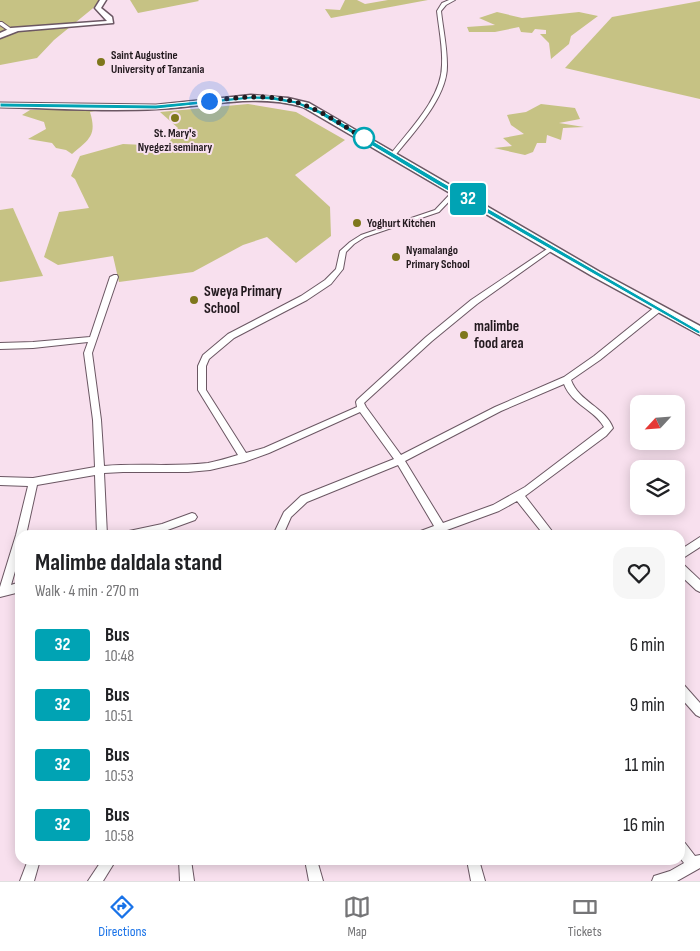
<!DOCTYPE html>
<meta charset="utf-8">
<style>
body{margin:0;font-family:"Sofia Sans Condensed",sans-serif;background:#f6f6f6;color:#202124;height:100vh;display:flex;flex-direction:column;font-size:19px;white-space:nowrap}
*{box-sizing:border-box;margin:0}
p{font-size:16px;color:#757577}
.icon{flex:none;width:28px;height:28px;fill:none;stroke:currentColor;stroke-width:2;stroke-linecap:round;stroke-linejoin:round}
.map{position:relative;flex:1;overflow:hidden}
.panel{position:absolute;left:15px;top:530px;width:670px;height:335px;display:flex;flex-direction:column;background:#fff;border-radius:15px;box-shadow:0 2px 12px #0003}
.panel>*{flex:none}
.badge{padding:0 10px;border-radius:4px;font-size:18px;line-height:32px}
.needle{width:32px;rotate:244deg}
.fabs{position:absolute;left:630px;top:395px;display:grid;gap:10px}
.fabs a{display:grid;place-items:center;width:55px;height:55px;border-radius:10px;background:#fff;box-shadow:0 2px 12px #0003;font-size:25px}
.you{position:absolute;width:25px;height:25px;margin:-12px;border:4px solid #fff;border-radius:50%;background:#1a73e8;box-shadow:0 0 0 8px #1a73e833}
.map>.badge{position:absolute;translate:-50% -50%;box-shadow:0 0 0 2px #fff}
.round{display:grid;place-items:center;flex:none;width:52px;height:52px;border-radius:15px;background:#f6f6f6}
.head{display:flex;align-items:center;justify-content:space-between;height:85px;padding:0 20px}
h1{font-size:24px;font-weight:700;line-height:38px}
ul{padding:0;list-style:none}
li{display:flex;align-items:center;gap:15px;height:60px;padding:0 20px}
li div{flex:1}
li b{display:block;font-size:19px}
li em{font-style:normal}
li .badge{min-width:55px;font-weight:700;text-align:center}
.menu{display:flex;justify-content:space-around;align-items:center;height:70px;border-top:1px solid #e0e0e0;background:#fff;font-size:14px;color:#757577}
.menu a{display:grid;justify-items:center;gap:2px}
.menu .selected{color:#1a73e8}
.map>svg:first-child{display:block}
</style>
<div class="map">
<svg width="700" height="881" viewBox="0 0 700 881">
<rect width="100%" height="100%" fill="#f8e0ee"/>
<!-- green -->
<g fill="#c6c284">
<polygon points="0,0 103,0 54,40 37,58 0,65"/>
<polygon points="130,0 198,0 199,1 138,13"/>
<polygon points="345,0 357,0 365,4 388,0 428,0 331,18 325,9 340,10"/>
<polygon points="700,1 700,99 565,68 612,17"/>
<polygon points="497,12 522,18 579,12 598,16 571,36 569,44 551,59 549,43 540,34 546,34 546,30 535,29 532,33 521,32 519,27 495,32 469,32 467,27 495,25 479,18"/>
<polygon points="248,104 296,112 345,140 295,175 330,207 331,236 296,263 267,237 243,245 193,272 119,282 113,256 58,265 44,257 59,212 89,208 75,179 71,176 80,156 123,144 167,146 178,128 160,112"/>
<polygon points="541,104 575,108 580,119 559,123 584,127 563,128 561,140 547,135 546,143 537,143 533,152 525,155 494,148 512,146 503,138 524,134 511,125 507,115 526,112"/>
<path d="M 30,110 L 100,110 L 90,112 C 97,135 90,139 72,154 L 66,150 L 56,148 L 52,143 L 28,139 L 46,129 L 44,122 L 22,115 Z"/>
<polygon points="13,208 43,276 0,282 0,210"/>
</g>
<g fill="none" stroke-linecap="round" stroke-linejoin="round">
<defs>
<g id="street">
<path d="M 449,0 L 455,0 L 446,5 L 441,11 C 443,29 447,47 447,65 C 448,97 413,133 394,157 L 390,157 L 390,155 C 409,130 442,98 442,65 C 443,48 439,29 437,11 L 442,3 Z"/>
<polygon points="0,22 2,22 13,30 9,31 0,25"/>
<path d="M 455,190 L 457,191 L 457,193 L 439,212 L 365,237 L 354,244 L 346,252 L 343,269 L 331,284 L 307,300 L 234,338 L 209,359 L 206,366 L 206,390 L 246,453 L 264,448 L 357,407 L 356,402 L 357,400 L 426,337 L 471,300 L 550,247 L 554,247 L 554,249 L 477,304 L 432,341 L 364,403 L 366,407 L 401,455 L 495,407 L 564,377 L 594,356 L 656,306 L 662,306 L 662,310 L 600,360 L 571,380 C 579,402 605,407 613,428 L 606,436 L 525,496 L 555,535 L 544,535 L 517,501 L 499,511 L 447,530 L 450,535 L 440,535 L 439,533 L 433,535 L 416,535 L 418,532 L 434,526 L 398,465 L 307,502 L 291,517 L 283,535 L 273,535 L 284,512 L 301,496 L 394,459 L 360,412 L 269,453 L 244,462 L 210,470 L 188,472 L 123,472 L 104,473 L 107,535 L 97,535 L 95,475 L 37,485 L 26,535 L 20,535 L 20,554 L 11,585 L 20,582 L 20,592 L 0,597 L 0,587 L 16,535 L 28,486 L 0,485 L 0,477 L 33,478 L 95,467 L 93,420 L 84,353 L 88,342 L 33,348 L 0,349 L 0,343 L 33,342 L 90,337 L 110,277 L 114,275 L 117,275 L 118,277 L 92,353 L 101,420 L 104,466 C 138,463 173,467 208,463 C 218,461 228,458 238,455 L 198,390 L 198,366 L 203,355 L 228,334 L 301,296 L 325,280 L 336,269 L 340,251 L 350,242 L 361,235 L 435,210 L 453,191 ZM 564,384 C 572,405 595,410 604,427 L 525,487 L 493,505 L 443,523 L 405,461 L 501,411 Z"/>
<polygon points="192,513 195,514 197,517 195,520 162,532 148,535 124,535 126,532 129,531 162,524"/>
<polygon points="700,537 700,547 680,560 680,550"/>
<polygon points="680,564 684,565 700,580 700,592 696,590 680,575"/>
<polygon points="680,683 684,685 700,703 700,717 696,715 680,697"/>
<polygon points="680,842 685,843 695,856 700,855 700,868 677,881 652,881 654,876 670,871 684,863 680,858"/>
<polygon points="28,860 40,860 34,881 20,881"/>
<polygon points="102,860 116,860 103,881 88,881"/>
<polygon points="179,860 191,860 194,881 180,881"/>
<polygon points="305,860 317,860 323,881 309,881"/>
<polygon points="467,860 479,860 485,881 471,881"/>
</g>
<g id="secondary">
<polygon points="100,0 106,0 101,8 112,17 113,23 18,31 0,38 0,33 11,28 107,21 95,8"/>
<path d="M 251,95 L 288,98 L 309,103 L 600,272 L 700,326 L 700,335 L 592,276 L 303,107 C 254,93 206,107 156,109 C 104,112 52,108 0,107 L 0,103 L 156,105 Z"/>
</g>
</defs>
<!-- street casing -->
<use href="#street" stroke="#6b5763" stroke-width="2"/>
<!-- secondary casing -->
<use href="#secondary" stroke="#6b5763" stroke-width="3"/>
<!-- street -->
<use href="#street" fill="#fff" fill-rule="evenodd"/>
<!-- secondary -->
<use href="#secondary" fill="#fff" fill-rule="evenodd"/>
</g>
<!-- line -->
<polygon fill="#00a3b4" stroke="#fff" points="251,96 271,96 297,101 324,112 442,182 700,331 700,334 697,333 438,185 319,114 296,104 271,100 251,99 156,109 0,107 0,103 156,105"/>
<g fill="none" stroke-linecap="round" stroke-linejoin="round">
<!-- walk -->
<path stroke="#22191e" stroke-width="5" stroke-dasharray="0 9" d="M 209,101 C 240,97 275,93 304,105 C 328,114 350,130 371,143 L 364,138"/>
</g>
<!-- markers -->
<g fill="#7e771c" stroke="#f8e0ee" stroke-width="2">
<circle cx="101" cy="62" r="5"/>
<circle cx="175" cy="118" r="5"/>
<circle cx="357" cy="223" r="5"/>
<circle cx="396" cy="257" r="5"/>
<circle cx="194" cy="300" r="5"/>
<circle cx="464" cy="335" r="5"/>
</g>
<circle fill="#fff" stroke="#00a3b4" stroke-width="2.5" cx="364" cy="138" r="10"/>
<g text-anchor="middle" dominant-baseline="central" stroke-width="4" stroke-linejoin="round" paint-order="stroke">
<!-- far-poi labels -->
<g font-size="12" font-weight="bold" fill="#22191e" stroke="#f8e0ee" text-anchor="start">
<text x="111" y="55">Saint Augustine<tspan x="111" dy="14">University of Tanzania</tspan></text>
<text x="175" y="133" text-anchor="middle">St. Mary's<tspan x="175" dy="14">Nyegezi seminary</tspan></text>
<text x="367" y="223">Yoghurt Kitchen</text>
<text x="406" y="250">Nyamalango<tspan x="406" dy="14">Primary School</tspan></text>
</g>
<!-- poi labels -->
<g font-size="15" font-weight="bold" fill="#22191e" stroke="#f8e0ee" text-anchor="start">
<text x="204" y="291">Sweya Primary<tspan x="204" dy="17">School</tspan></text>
<text x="474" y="326">malimbe<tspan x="474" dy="17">food area</tspan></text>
</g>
</g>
</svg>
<div class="fabs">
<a><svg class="needle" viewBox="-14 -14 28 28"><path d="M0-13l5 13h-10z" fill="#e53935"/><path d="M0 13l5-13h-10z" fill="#757577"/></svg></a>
<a><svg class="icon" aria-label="layers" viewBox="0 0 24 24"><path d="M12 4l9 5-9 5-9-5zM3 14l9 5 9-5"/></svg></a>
</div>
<div class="you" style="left:209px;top:101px"></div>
<b class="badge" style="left:468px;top:199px;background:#00a3b4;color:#fff">32</b>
<section class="panel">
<div class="head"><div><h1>Malimbe daldala stand</h1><p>Walk · 4 min · 270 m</p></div><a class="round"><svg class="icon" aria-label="heart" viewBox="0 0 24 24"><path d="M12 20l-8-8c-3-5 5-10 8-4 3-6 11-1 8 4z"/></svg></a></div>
<ul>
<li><span class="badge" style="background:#00a3b4;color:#fff">32</span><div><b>Bus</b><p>10:48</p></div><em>6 min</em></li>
<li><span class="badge" style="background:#00a3b4;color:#fff">32</span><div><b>Bus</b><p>10:51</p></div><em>9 min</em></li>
<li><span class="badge" style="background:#00a3b4;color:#fff">32</span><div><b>Bus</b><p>10:53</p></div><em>11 min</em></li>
<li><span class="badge" style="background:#00a3b4;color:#fff">32</span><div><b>Bus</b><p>10:58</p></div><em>16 min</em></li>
</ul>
</section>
</div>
<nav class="menu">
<a class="selected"><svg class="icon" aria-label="directions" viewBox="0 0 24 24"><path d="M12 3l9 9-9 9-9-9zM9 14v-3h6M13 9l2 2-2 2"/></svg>Directions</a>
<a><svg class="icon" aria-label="map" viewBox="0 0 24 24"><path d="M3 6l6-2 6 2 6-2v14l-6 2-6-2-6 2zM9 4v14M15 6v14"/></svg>Map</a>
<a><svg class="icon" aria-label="tickets" viewBox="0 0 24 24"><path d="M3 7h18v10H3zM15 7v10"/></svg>Tickets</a>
</nav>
